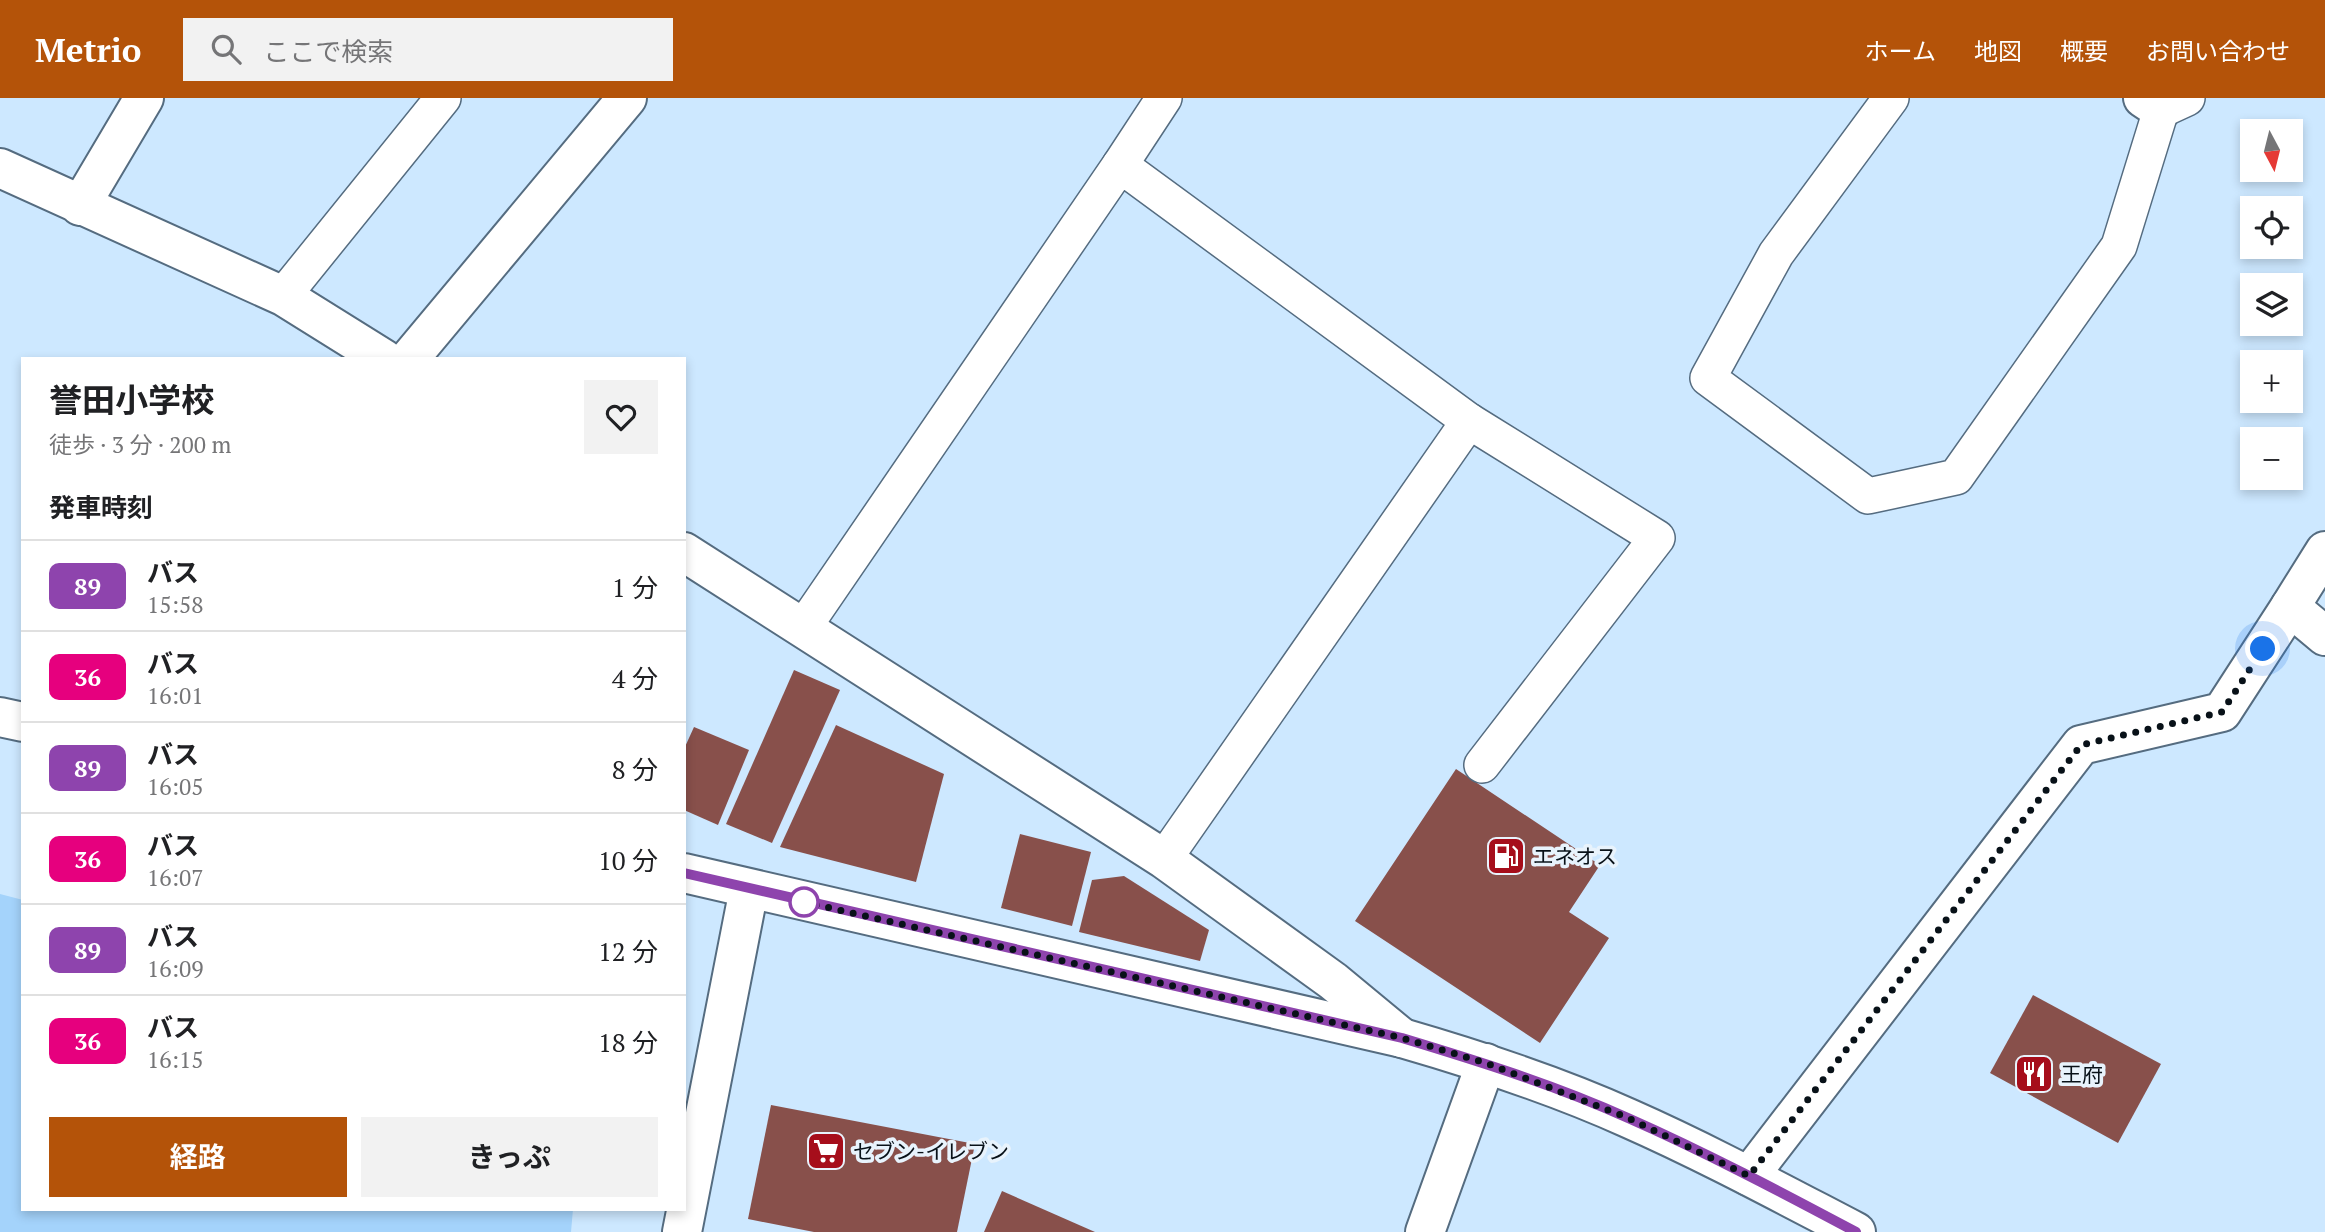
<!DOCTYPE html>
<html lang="ja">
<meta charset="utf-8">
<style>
body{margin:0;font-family:"PT Serif","Noto Sans JP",serif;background:#f2f2f2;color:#202124;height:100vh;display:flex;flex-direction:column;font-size:26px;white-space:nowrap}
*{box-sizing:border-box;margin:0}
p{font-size:23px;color:#757577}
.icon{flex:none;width:38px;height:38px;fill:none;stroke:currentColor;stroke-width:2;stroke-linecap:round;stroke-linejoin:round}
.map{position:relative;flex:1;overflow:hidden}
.drawer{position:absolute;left:21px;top:259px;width:665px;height:854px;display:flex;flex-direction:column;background:#fff;border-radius:0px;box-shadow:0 4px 10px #0003}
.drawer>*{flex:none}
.badge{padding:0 14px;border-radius:10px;font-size:24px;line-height:46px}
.needle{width:46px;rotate:173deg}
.controls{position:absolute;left:2240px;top:21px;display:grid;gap:14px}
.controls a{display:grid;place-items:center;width:63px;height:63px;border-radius:0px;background:#fff;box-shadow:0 4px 10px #0003;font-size:35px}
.you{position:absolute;width:35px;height:35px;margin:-18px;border:5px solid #fff;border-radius:50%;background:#1a73e8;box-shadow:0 0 0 10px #1a73e833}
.map>.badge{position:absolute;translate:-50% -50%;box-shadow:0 0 0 4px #fff}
h2{padding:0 28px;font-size:26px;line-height:63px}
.round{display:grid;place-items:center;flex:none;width:74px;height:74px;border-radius:0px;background:#f2f2f2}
.overview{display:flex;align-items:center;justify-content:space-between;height:119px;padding:0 28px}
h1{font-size:33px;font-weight:700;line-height:52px}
.action{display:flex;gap:14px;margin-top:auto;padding:14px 28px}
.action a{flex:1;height:80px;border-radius:0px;background:#b45309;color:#fff;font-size:28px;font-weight:700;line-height:80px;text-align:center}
.action a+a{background:#f2f2f2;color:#202124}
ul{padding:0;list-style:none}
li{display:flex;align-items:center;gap:21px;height:91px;padding:0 28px;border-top:2px solid #e0e0e0}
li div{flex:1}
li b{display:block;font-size:26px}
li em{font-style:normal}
li .badge{min-width:77px;font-weight:700;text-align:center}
header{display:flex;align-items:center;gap:42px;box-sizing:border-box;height:98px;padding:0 35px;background:#b45309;color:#fff}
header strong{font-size:33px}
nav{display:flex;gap:38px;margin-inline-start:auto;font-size:24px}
.search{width:490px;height:63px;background:#f2f2f2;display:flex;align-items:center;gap:18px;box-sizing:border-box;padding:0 24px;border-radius:0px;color:#757577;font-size:26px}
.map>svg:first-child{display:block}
</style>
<header>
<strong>Metrio</strong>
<div class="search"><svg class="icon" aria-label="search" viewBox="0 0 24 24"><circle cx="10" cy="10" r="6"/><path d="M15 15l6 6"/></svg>ここで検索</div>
<nav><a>ホーム</a><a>地図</a><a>概要</a><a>お問い合わせ</a></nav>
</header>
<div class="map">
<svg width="2325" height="1134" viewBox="0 0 2325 1134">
<rect width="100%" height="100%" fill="#cde8ff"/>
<!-- green -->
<polygon fill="#a4d3fb" points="0,796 23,802 23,1111 573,1111 571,1134 0,1134"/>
<!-- building -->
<g fill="#88504b">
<polygon points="794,572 840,592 772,745 726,726"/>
<polygon points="836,627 944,676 916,784 780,749"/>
<polygon points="694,629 749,652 718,727 684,712 684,651"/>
<polygon points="1456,671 1600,767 1569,814 1609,840 1540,945 1355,823"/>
<polygon points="1020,736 1091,754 1072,828 1001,810"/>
<polygon points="1124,778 1209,832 1200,863 1079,834 1092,782"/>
<polygon points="2033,897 2161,966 2118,1045 1990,975"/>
<polygon points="771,1007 975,1046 957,1134 814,1134 748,1121"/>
<polygon points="1002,1093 1095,1134 984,1134"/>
</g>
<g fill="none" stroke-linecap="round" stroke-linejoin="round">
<defs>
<g id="service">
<polyline points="1891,0 1776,156 1708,280 1868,398 1956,379 2119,148 2161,12 2187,0"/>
<polyline points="1120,67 1164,0"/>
<polyline points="283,198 443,0"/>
<polyline points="1469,323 1657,440 1482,667"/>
<polyline points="803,530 1120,67 1469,323 1164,761"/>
</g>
<g id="minor">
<polyline points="2143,0 2161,12"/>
<polyline points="0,70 283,198 384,261"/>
<polyline points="80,108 144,0"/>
<polyline points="409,261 627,0"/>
<polyline points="2325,453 2290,509 2325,538"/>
<polyline points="684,454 1164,761 1333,883 1402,940"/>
<polyline points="1749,1078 2081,647 2222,614 2290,509"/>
<polyline points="682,1134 749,791"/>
<polyline points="1425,1134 1486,965"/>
</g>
<g id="primary">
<polyline points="0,619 23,624"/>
<path d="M 684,775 L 1402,940 C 1478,962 1555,987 1628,1020 C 1705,1054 1781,1095 1856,1134"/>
</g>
</defs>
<!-- service casing -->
<use href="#service" stroke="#556c80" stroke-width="38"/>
<!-- minor casing -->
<use href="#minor" stroke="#556c80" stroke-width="42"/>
<!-- primary casing -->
<use href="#primary" stroke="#556c80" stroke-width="42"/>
<!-- service -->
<use href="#service" stroke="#fff" stroke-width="35"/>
<!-- minor -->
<use href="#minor" stroke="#fff" stroke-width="38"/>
<!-- primary -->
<use href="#primary" stroke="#fff" stroke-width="38"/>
</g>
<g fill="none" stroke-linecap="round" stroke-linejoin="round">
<defs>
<path id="line" d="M 684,775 L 1402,940 C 1478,963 1555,987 1628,1020 C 1705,1054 1781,1094 1856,1134"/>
</defs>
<!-- line casing -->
<use href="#line" stroke="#fff" stroke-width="16"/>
<!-- line -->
<use href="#line" stroke="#8e44ad" stroke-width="10"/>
<!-- walk -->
<polyline stroke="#081118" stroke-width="7" stroke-dasharray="0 12.6" points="804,804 1402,940 1486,965 1626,1019 1749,1078 2081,647 2222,614 2263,551"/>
</g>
<!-- icons -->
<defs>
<symbol id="fuel-square" viewBox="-11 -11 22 22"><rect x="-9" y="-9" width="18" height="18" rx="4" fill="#a60e1b" stroke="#e8f3fc"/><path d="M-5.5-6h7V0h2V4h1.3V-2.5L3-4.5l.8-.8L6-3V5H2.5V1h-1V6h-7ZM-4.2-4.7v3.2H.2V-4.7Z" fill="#fff"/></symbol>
<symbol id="restaurant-square" viewBox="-11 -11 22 22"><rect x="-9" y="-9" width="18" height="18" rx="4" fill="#a60e1b" stroke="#e8f3fc"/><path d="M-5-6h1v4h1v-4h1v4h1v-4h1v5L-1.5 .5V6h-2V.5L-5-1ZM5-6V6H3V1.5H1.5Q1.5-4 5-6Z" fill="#fff"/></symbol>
<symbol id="supermarket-square" viewBox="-11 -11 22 22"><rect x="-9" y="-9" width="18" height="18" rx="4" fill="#a60e1b" stroke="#e8f3fc"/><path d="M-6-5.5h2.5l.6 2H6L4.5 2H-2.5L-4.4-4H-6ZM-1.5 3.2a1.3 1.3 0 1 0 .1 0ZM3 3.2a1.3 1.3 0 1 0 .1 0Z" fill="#fff"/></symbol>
</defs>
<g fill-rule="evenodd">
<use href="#fuel-square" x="1484" y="736" width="44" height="44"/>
<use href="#restaurant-square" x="2012" y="954" width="44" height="44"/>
<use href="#supermarket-square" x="804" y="1031" width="44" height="44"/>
</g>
<!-- markers -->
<circle fill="#fff" stroke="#8e44ad" stroke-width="3.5" cx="804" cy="804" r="14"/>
<g text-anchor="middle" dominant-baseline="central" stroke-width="7" stroke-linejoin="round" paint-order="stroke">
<!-- poi labels -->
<g font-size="21" fill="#081118" stroke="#e8f3fc" text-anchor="start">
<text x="1533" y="758">エネオス</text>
<text x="2061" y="976">王府</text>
<text x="853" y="1053">セブン-イレブン</text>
</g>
</g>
</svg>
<div class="controls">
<a><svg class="needle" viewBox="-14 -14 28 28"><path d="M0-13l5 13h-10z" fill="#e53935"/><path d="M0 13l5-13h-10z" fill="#757577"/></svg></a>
<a><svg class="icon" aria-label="locate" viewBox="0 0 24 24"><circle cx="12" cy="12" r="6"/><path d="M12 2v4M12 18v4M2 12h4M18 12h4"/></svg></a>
<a><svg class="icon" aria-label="layers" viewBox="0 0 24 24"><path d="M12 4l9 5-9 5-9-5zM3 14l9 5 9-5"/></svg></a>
<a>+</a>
<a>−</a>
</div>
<div class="you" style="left:2263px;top:551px"></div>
<section class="drawer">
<div class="overview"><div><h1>誉田小学校</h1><p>徒歩 · 3 分 · 200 m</p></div><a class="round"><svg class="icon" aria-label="heart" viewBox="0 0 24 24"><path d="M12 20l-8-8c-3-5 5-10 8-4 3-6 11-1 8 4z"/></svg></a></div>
<h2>発車時刻</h2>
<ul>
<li><span class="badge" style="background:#8e44ad;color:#fff">89</span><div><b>バス</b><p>15:58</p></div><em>1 分</em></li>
<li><span class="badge" style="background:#e6007e;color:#fff">36</span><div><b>バス</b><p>16:01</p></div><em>4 分</em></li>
<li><span class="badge" style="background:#8e44ad;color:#fff">89</span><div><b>バス</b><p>16:05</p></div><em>8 分</em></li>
<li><span class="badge" style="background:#e6007e;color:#fff">36</span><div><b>バス</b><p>16:07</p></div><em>10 分</em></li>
<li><span class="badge" style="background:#8e44ad;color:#fff">89</span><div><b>バス</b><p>16:09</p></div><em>12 分</em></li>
<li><span class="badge" style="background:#e6007e;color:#fff">36</span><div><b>バス</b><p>16:15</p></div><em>18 分</em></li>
</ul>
<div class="action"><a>経路</a><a>きっぷ</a></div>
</section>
</div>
